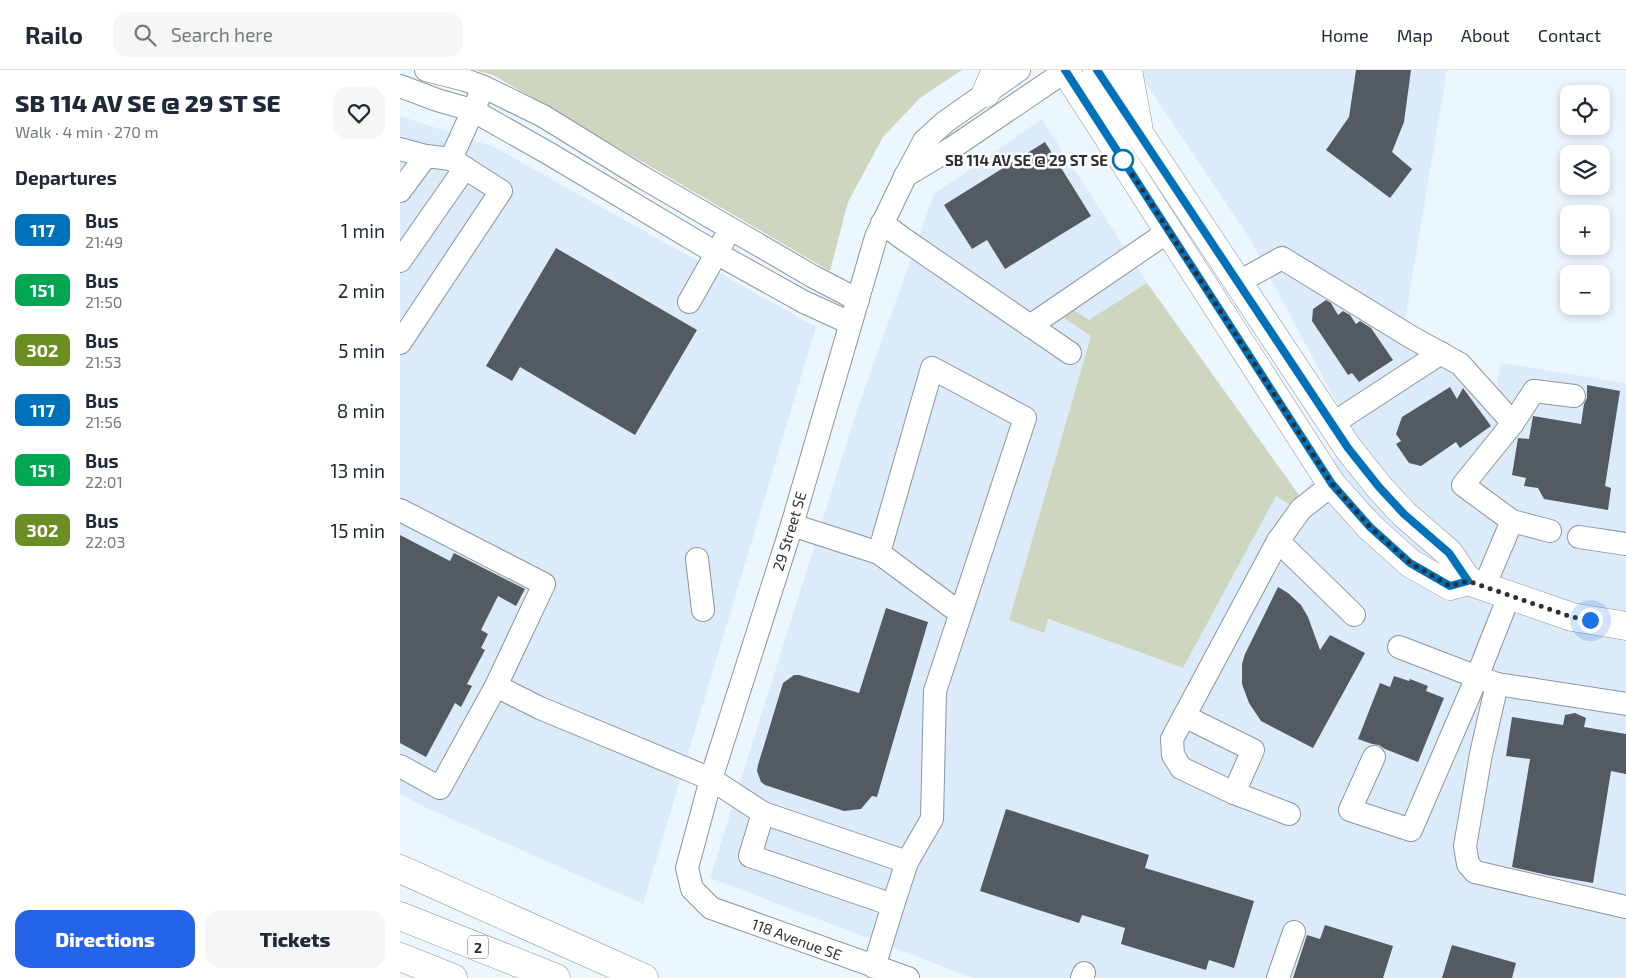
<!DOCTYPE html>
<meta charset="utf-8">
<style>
body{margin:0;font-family:"Exo 2",sans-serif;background:#f6f6f7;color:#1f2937;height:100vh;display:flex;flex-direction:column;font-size:19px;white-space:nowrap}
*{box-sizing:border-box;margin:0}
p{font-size:16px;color:#747a83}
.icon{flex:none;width:28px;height:28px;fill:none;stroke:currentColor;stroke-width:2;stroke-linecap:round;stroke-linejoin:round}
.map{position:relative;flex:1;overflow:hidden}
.panel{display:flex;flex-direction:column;background:#fff;width:400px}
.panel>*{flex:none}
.badge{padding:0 10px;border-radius:8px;font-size:18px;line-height:32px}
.buttons{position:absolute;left:1160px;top:15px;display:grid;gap:10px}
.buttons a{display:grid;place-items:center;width:50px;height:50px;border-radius:10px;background:#fff;box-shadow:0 2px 8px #0003;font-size:25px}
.you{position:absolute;width:25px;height:25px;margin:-12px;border:4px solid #fff;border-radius:50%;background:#1a73e8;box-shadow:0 0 0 8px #1a73e833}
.map>.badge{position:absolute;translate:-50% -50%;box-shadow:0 0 0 2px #fff}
h2{padding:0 15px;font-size:19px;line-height:45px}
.round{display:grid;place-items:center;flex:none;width:52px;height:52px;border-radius:15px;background:#f6f6f7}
.summary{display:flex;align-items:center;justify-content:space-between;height:85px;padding:0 15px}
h1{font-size:24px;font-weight:800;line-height:38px}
.primary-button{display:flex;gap:10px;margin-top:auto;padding:10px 15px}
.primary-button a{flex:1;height:58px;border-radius:15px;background:#2563eb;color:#fff;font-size:20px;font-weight:800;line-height:58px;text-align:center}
.primary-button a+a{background:#f6f6f7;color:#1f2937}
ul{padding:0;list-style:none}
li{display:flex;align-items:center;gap:15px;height:60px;padding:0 15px}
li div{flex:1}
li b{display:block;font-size:19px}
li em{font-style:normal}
li .badge{min-width:55px;font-weight:700;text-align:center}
header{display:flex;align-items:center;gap:30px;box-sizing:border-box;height:70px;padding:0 25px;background:#fff;border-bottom:1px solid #e0e1e3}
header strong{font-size:24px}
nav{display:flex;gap:28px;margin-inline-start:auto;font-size:18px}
.search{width:350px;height:45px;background:#f6f6f7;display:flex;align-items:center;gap:12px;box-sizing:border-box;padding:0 18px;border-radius:15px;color:#747a83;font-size:19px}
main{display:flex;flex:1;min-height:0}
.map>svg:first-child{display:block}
</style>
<header>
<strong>Railo</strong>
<div class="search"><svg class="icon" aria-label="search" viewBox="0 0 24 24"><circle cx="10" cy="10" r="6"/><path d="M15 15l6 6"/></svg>Search here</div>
<nav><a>Home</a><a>Map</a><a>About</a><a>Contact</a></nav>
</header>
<main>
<section class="panel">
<div class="summary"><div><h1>SB 114 AV SE @ 29 ST SE</h1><p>Walk · 4 min · 270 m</p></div><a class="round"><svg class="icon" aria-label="heart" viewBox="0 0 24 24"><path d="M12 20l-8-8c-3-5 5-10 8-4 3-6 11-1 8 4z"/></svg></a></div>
<h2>Departures</h2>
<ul>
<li><span class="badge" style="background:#0072bc;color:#fff">117</span><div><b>Bus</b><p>21:49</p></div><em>1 min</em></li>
<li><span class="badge" style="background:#00a651;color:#fff">151</span><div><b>Bus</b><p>21:50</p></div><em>2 min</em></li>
<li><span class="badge" style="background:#6b8e23;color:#fff">302</span><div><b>Bus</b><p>21:53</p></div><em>5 min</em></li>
<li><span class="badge" style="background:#0072bc;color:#fff">117</span><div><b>Bus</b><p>21:56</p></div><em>8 min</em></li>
<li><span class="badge" style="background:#00a651;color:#fff">151</span><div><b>Bus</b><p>22:01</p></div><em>13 min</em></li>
<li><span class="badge" style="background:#6b8e23;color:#fff">302</span><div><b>Bus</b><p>22:03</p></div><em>15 min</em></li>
</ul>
<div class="primary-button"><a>Directions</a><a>Tickets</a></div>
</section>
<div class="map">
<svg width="1226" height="908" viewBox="0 0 1226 908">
<rect width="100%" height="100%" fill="#ecf6ff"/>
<!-- built -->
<g fill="#dcebfa">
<polygon points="737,0 1047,0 1005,251 1096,318 1101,293 1226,313 1226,908 573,908 310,808 458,337 534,124 642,49 747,213 689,251 665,248 692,266 609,550 644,562 647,549 783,598 876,425 892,436 899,425 955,368 850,169"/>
<polygon points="0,46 94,77 416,257 243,834 20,735 0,723"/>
</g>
<!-- green -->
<g fill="#ced6bf">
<polygon points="75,0 562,0 520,28 483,67 448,132 430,201 93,5"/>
<polygon points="747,213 899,425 892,436 876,426 783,598 648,549 644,563 609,550 691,266 664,248 672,239 689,250"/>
</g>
<!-- building -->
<g fill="#535a62">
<polygon points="956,0 1011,0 1004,52 992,82 1012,99 990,128 926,80 949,47"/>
<polygon points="645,72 691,146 605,199 587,170 572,179 544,135"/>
<polygon points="156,178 297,260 235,365 120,297 112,311 86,296"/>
<polygon points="926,230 931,233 938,245 943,241 950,245 956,254 960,251 971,258 993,290 959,312 952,303 948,305 912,251 913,239"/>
<polygon points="1187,315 1220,321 1205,416 1211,418 1208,440 1144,429 1138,418 1124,416 1126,408 1112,405 1118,368 1129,369 1133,346 1181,354 1184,334 1187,328"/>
<polygon points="1050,317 1057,329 1063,318 1091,356 1060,378 1056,372 1021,396 1009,393 996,374 1001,371 996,364 1002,347"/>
<polygon points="0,465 50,491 54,483 125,519 116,536 98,526 81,560 88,564 81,578 85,580 67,614 72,616 61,637 55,633 26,687 0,673"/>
<polygon points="878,517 888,523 901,535 908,547 920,580 930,565 965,583 913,678 861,651 849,633 842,614 842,594 845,584"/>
<polygon points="486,538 528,552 477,727 472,726 461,739 444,741 365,715 361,712 357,701 358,695 383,613 394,605 399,605 459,623"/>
<polygon points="994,606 1009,611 1010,609 1028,616 1026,621 1044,628 1018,692 985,679 979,675 972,674 958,669 980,613 990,617"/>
<polygon points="1175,643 1186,648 1184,657 1226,664 1226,704 1211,701 1193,813 1147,805 1112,797 1130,689 1106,686 1112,647 1163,655 1165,645"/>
<polygon points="606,739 749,785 745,798 854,831 834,898 809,890 806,900 721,874 725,858 682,845 679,853 580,821"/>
<polygon points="925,855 993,876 983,908 893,908 907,865 920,869"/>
<polygon points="1052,875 1116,893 1112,908 1042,908"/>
</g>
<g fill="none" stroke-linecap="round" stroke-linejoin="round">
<defs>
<g id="minor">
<polyline points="26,0 65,10 84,17 143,46 242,107 412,206 458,230"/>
<polyline points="0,16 37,30 72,40 148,83 316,183 404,232 450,253"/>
<polyline points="0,79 26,86 51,89 79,27"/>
<polyline points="505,106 552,78 667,0"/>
<polyline points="0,121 26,86"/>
<polyline points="482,153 505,170 670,283"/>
<polyline points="0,191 65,98"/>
<polyline points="837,213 882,188 1011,267 1060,294 1113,353 1134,321 1174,326"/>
<polyline points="289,232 324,170"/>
<polyline points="630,256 769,161"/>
<polyline points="0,273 101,121 51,89"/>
<polyline points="1113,353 1063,415 1112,451 1150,461"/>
<polyline points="932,354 1041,283"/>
<polyline points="0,440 144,514 96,616 40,718 0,696"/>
<polyline points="392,455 479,483"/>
<polyline points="1179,467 1226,474"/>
<polyline points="878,471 954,545"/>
<polyline points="297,489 303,540"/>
<polyline points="1084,517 1112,451"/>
<polyline points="999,577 1077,607 1109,526"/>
<polyline points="1097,614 1081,684 1065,776 1068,794 1075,802 1226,837"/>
<polyline points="96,616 140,638 311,709 363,743 350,786 493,835 474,897"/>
<polyline points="784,646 853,680 834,723"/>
<polyline points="974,687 950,740 1011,760 1077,607 1097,614 1226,634"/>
<polyline points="363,743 507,792 493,835"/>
<polyline points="889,744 834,723 781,698 773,685 772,669 878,471 901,439 932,415"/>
<polyline points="507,792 532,749 535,621 625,348 532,298 479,483 560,543"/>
<polyline points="508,908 311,838 292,819 287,798 311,709 392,455 476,167 505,107 524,71 545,52 619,0"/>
<polyline points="682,908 684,903"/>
<polyline points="878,908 894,862"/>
</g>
<g id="major">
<polyline points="665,0 932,415 970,457 1010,493 1050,516 1068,511 1172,547 1226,556"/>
<polyline points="697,0 948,378 979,417 1004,444 1049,483 1068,511"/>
<polyline points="728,0 738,55"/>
<polyline points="586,23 596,0"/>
</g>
<g id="highway">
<polyline points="0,799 244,908"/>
<polyline points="0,846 156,908"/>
<polyline points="0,887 53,908"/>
</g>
</defs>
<!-- minor casing -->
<use href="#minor" stroke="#8d969e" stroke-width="24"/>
<!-- major casing -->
<use href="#major" stroke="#8d969e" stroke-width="29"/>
<!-- highway casing -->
<use href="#highway" stroke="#8d969e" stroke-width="29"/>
<!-- minor -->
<use href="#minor" stroke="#fff" stroke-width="22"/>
<!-- major -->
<use href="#major" stroke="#fff" stroke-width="28"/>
<!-- highway -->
<use href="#highway" stroke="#fff" stroke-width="28"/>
</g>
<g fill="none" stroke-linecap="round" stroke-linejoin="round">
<defs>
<polyline id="line" points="665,0 932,414 970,457 1010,493 1050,516 1068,511 1049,483 1004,444 979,417 948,378 697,0"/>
</defs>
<!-- line casing -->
<use href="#line" stroke="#fff" stroke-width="11"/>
<!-- line -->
<use href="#line" stroke="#0072bc" stroke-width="8"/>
<!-- walk -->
<polyline stroke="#2c2f33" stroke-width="5" stroke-dasharray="0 9" points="723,90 932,414 970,457 1010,493 1050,516 1068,511 1172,547 1190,550"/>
</g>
<!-- markers -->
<circle fill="#fff" stroke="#0072bc" stroke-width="2.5" cx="723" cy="90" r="10"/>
<g text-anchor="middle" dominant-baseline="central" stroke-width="5" stroke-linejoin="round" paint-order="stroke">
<!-- shield labels -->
<rect fill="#fff" stroke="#6b6d70" stroke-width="1" x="68" y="865.5" width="20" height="23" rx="4"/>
<g font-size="14" font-weight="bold" fill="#2c2f33">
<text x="78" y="877">2</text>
</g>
<!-- stop labels -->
<g font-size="15" font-weight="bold" fill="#2c2f33" stroke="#fff" text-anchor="end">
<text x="708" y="90">SB 114 AV SE @ 29 ST SE</text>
</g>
<!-- street labels -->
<g font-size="15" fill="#2c2f33" stroke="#fff">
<text transform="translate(389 461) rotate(-73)">29 Street SE</text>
<text transform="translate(397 869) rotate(20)">118 Avenue SE</text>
</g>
</g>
</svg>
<div class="buttons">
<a><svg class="icon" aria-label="locate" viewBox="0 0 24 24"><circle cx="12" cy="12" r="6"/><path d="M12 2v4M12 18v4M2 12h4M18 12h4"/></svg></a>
<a><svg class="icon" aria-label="layers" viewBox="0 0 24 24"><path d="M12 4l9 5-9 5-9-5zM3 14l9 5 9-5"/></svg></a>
<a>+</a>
<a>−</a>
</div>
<div class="you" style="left:1190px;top:550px"></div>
</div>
</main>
